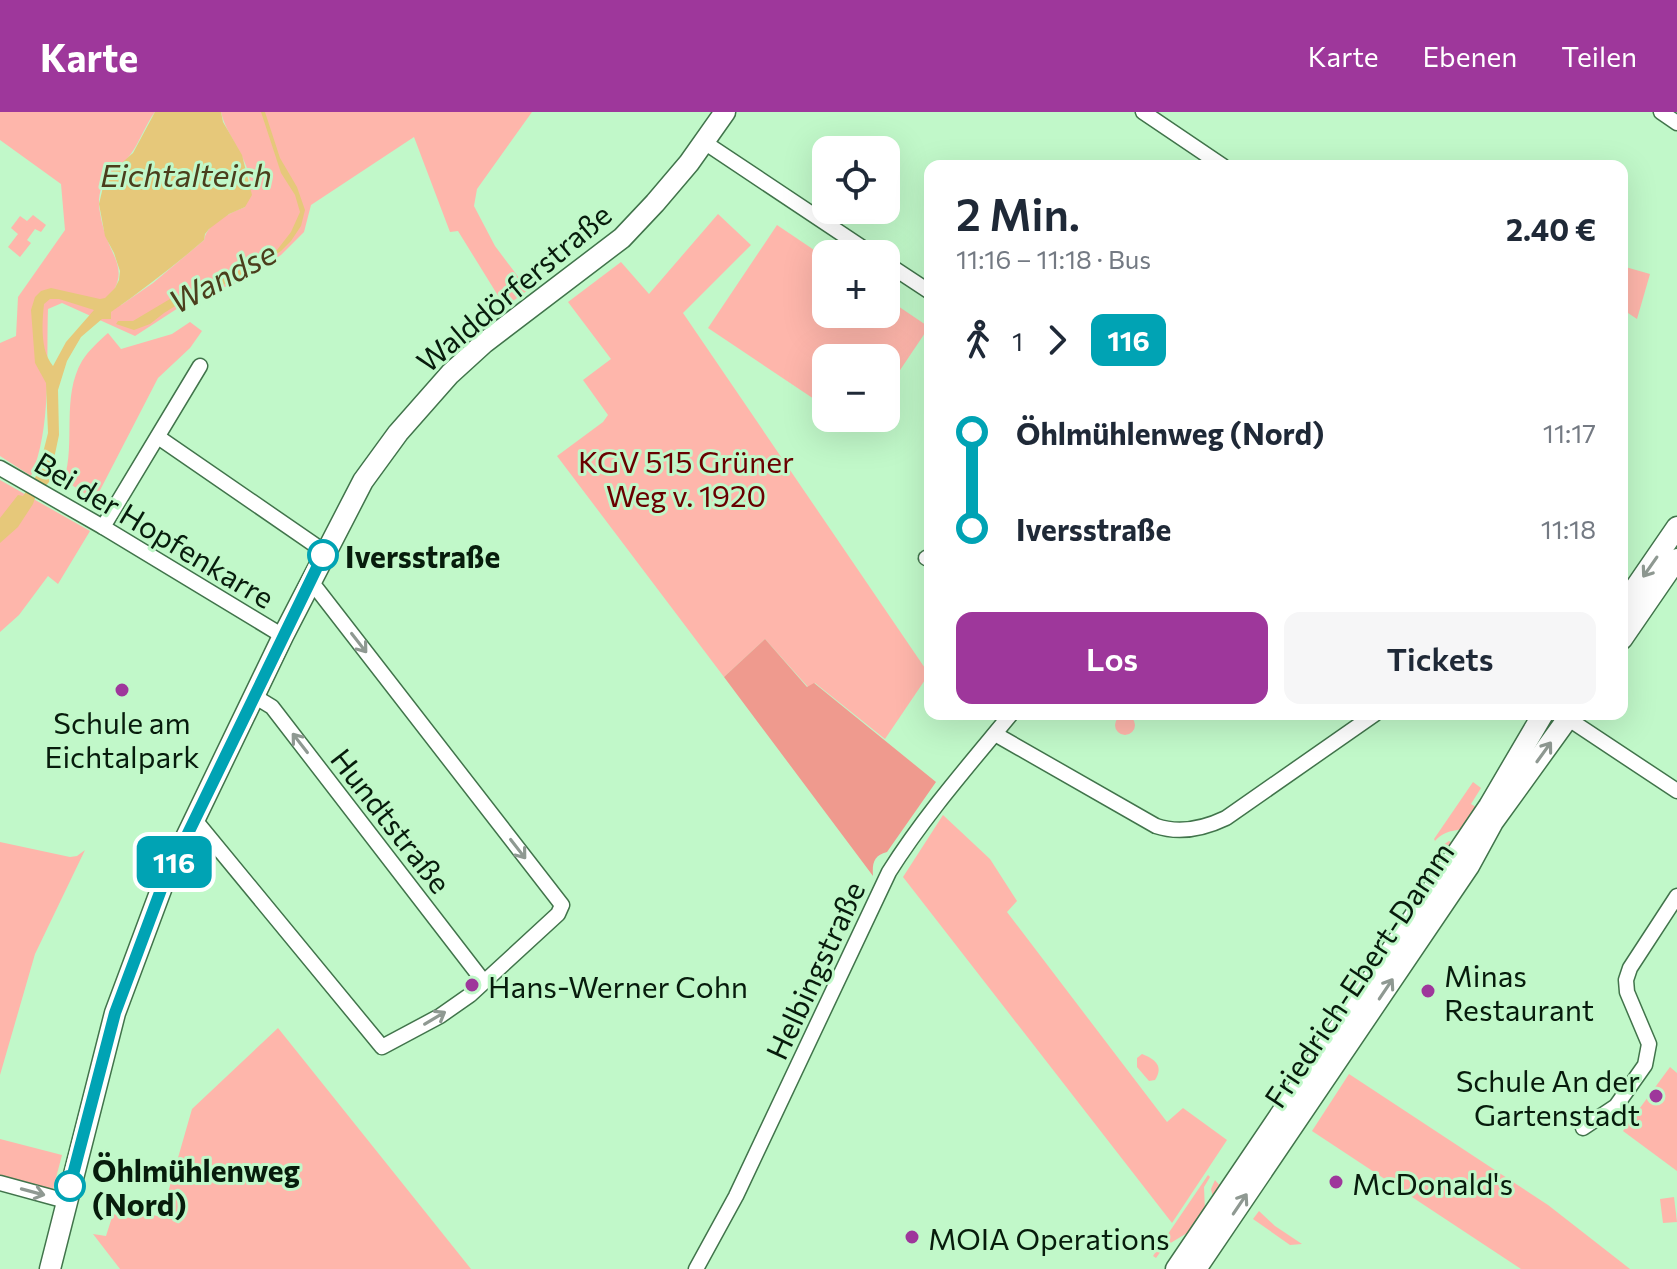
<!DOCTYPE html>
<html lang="de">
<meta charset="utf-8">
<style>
body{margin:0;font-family:Commissioner,sans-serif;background:#f6f6f7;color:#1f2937;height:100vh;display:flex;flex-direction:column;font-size:30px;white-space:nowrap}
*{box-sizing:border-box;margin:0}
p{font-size:26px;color:#747a83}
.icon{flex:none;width:44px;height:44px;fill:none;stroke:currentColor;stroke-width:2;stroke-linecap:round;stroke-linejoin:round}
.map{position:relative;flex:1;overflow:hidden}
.details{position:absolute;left:924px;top:48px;width:704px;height:560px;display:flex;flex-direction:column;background:#fff;border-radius:16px;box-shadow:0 8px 32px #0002}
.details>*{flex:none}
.badge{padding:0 16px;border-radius:12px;font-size:28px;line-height:52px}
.fabs{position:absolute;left:812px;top:24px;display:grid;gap:16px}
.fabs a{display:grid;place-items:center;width:88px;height:88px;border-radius:16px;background:#fff;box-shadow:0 8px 32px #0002;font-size:40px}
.map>.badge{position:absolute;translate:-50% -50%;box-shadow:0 0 0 4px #fff}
.legs{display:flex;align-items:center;gap:12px;height:88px;padding:0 32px;font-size:26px}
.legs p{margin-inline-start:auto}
.head{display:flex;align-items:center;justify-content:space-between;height:136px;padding:0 32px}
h1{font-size:44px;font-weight:600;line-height:60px}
.button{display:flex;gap:16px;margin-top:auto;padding:16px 32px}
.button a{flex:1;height:92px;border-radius:16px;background:#9e379b;color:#fff;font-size:32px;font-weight:600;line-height:92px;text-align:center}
.button a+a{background:#f6f6f7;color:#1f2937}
ul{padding:0 32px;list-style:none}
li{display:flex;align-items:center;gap:28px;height:96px;font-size:30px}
li i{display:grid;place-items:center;width:12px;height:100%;margin:0 10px;background:currentColor}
li i::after{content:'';width:20px;height:20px;margin:-10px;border:6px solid;border-radius:50%;background:#fff}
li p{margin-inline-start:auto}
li:first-child i{background:linear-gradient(#0000 50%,currentColor 0)}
li:last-child i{background:linear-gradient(currentColor 50%,#0000 0)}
header{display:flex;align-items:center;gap:48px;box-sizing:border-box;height:112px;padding:0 40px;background:#9e379b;color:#fff}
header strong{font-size:38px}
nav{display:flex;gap:44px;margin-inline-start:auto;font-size:28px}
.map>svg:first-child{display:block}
</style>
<header>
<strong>Karte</strong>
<nav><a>Karte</a><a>Ebenen</a><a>Teilen</a></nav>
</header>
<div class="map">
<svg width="1677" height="1157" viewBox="0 0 1677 1157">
<rect width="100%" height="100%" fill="#c1f8c9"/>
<!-- green -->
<g fill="#feb6ab">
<path d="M 0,0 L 155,0 C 145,13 140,30 130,43 C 116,61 98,65 99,94 C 100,103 103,116 106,124 C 112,143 125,156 115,176 L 121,193 L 153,171 L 204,128 C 207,111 230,101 245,95 C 246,89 250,81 250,75 C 252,50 226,24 221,0 L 532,0 L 477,77 L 474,94 L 495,134 L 528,178 L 505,195 L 458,119 L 450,120 L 414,25 L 311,93 L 304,120 L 281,143 L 241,169 L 192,187 L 135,224 L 62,191 L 48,197 C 46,250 52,316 31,364 L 0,344 L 0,231 L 16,224 L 18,185 L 65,118 L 61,72 L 0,28 Z"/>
<polygon points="718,102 751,133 683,201 929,562 885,627 815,571 808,575 765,527 724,565 557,344 603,310 608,303 583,268 611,247 568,190 621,150 649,182"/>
<polygon points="33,103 46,113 41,120 35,117 27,128 31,131 20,145 8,135 18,122 11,116 20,104 27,109"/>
<polygon points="777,113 826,146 826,202 886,202 886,186 929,215 886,279 886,246 826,246 826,295 708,216"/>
<polygon points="1622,154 1650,162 1637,207 1622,197"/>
<path d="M 190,210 L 202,219 L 190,236 L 158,266 L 95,388 L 64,368 C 76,330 61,285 82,249 C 89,238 99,229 108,221 L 121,237 L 172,222 Z"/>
<polygon points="0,368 90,419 58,472 48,464 19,503 0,520"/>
<circle cx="1125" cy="613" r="10"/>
<path d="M 1473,670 L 1481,676 L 1471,692 L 1476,695 C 1474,701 1472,710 1467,714 C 1458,721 1448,715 1435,729 L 1434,727 Z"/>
<polygon points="943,703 990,747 1017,789 1007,800 1167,1010 1183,996 1227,1028 1172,1111 903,765"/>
<polygon points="1449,729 1453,731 1454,735 1214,1090 1211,1077 1215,1068 1221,1075 1348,887 1345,876 1360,854 1364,863 1446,740 1443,733"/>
<polygon points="0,730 70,745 77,744 85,738 35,842 0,963"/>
<polygon points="278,916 471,1157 120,1157 93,1122 106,1124 113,1102 134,1107 137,1099 161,1105 192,997"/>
<path d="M 1142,942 C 1155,947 1164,954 1155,968 L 1149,969 L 1137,955 L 1137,946 Z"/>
<polygon points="1670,955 1677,961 1677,1059 1623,1019"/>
<polygon points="1349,962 1548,1093 1630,1157 1521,1157 1312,1019"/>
<polygon points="0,1027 62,1043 52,1081 0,1066"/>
<polygon points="1208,1063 1210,1065 1204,1075 1205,1099 1192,1118 1164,1135 1156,1146 1153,1144"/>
<polygon points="1674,1085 1677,1110 1663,1111 1660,1087"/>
<polygon points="1259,1099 1275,1114 1302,1132 1290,1133 1253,1107"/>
</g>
<!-- forest -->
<path fill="#ef9a8e" d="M 765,527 L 807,575 L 814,571 L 936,670 L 887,740 C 874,743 872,751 873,764 L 724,565 Z"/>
<!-- water -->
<g fill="#e6c87a" fill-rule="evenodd">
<path d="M 155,0 L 221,0 L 223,10 L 242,43 L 252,83 L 245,95 L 229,102 L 209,117 L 205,122 L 204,128 C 174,154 144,177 111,200 L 111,207 L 102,207 L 81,225 L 67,249 L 58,278 L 59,323 L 49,370 L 35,386 L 33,392 L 18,415 L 0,431 L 0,406 L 18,383 L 23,384 L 38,361 L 48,321 L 46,271 L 35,251 L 31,198 L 35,185 L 41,179 L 51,176 L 100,187 L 105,186 L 115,176 L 119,168 L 120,159 L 114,141 L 105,124 L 99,92 L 103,75 L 108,63 L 133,41 ZM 50,187 L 59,187 L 94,198 L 66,230 L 53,254 C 40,239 42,211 44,192 Z"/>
<polygon points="261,0 265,0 280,46 297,75 305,98 301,114 291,129 281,139 239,167 190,185 164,201 150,212 134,218 116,212 118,209 133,209 175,184 213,171 253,152 277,138 291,120 300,100 295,83 281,61"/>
</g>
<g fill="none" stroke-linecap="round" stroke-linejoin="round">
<defs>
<g id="street">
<polyline points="1143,0 1223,54"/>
<polyline points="1661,0 1677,11"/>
<polyline points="704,30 872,142"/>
<polyline points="886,151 930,180"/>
<polyline points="158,325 325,440"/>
<polyline points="0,356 103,415 283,524"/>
<polyline points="103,415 200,254"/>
<polyline points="926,446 930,444"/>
<polyline points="254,584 272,595 484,870"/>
<polyline points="1561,602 1677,679"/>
<path d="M 995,622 L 1156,714 C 1180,722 1203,717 1226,706 L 1375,602"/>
<polyline points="195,708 382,935 440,904 470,883 558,802 562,793 317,477 309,473"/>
<polyline points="1583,1016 1616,994 1645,953 1649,932 1627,880 1626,868 1630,856 1677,784"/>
<polyline points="0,1071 66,1089"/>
<path d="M 696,1157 L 736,1084 L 889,760 C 925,703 969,653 1011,602"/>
</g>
<g id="secondary">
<polyline points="1622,495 1677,415"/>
<polyline points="1622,527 1677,447"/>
<polyline points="50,1157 115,901 162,775 283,524 363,369 398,321 450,262 484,231 622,126 655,91 689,51 725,0"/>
<polyline points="1176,1157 1489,694 1543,602"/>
<polyline points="1196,1157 1469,754 1493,710 1571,602"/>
</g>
</defs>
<!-- street casing -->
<use href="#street" stroke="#41744b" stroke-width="17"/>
<!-- secondary casing -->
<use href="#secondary" stroke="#41744b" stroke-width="23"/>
<!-- street -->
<use href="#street" stroke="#fff" stroke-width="14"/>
<!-- secondary -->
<use href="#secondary" stroke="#fff" stroke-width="20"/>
</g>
<!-- one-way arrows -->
<defs><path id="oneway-shaft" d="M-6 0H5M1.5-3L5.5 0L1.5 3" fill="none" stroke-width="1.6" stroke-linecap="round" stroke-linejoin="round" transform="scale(2)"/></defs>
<g stroke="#8f9992">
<use href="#oneway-shaft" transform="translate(1650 455) rotate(125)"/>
<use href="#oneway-shaft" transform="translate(359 531) rotate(52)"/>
<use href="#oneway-shaft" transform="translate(300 631) rotate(-128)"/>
<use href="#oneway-shaft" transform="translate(1544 640) rotate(-54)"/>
<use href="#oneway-shaft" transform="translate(518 737) rotate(52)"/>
<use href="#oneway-shaft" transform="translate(1386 877) rotate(-56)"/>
<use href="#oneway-shaft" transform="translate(435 906) rotate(-31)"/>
<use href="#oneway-shaft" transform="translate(33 1080) rotate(15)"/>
<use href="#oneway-shaft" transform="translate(1240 1092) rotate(-56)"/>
</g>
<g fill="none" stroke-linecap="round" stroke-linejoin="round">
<defs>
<polyline id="line-1" points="70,1074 115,901 162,775 323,443"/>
</defs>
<!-- line-1 casing -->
<use href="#line-1" stroke="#fff" stroke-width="18"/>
<!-- line-1 -->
<use href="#line-1" stroke="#00a3b4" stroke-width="12"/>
</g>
<!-- markers -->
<g fill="#fff" stroke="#00a3b4" stroke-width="4">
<circle cx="323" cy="443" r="14"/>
<circle cx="70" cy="1074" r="14"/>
</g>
<g fill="#9e379b" stroke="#c1f8c9" stroke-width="3">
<circle cx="122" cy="578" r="8"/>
<circle cx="472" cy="873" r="8"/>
<circle cx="1428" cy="879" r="8"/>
<circle cx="1656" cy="984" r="8"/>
<circle cx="1336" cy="1070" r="8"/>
<circle cx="912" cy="1125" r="8"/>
</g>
<g text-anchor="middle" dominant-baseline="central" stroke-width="6" stroke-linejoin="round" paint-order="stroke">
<!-- street labels -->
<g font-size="30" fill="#071c0c" stroke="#c1f8c9">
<text transform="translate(513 175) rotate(-40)">Walddörferstraße</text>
<text transform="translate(155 417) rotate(31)">Bei der Hopfenkarre</text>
<text transform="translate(392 708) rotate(52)">Hundtstraße</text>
<text transform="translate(814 858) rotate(-65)">Helbingstraße</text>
<text transform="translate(1358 862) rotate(-56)">Friedrich-Ebert-Damm</text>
</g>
<!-- park labels -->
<g font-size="30" fill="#690001" stroke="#c1f8c9">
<text x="686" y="348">KGV 515 Grüner<tspan x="686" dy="34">Weg v. 1920</tspan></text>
</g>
<!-- stop labels -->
<g font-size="30" font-weight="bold" fill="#071c0c" stroke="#c1f8c9" text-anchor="start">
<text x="345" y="443">Iversstraße</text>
<text x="92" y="1057">Öhlmühlenweg<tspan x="92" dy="34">(Nord)</tspan></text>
</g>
<!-- poi labels -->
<g font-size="30" fill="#071c0c" stroke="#c1f8c9" text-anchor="start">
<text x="122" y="609" text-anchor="middle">Schule am<tspan x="122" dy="34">Eichtalpark</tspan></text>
<text x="1444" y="862">Minas<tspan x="1444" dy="34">Restaurant</tspan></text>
<text x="488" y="873">Hans-Werner Cohn</text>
<text x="1640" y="967" text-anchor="end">Schule An der<tspan x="1640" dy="34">Gartenstadt</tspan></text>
<text x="1352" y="1070">McDonald's</text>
<text x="928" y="1125">MOIA Operations</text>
</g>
<!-- water labels -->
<g font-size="32" font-style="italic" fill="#4b3e1c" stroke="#c1f8c9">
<text x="186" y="62">Eichtalteich</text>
<text transform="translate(222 164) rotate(-28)">Wandse</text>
</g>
</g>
</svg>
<div class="fabs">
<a><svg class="icon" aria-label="locate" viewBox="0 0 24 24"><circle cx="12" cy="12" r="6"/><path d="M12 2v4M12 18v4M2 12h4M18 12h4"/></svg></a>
<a>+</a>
<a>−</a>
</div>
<b class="badge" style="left:174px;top:750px;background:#00a3b4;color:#fff">116</b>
<section class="details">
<div class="head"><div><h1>2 Min.</h1><p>11:16 – 11:18 · Bus</p></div><b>2.40 €</b></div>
<div class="legs"><svg class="icon" aria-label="walk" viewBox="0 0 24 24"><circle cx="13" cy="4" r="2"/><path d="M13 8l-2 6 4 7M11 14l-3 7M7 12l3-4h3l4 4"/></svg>1<svg class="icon" aria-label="forward" viewBox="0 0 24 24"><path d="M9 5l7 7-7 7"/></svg><b class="badge" style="background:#00a3b4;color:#fff">116</b></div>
<ul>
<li><i style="color:#00a3b4"></i><b>Öhlmühlenweg (Nord)</b><p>11:17</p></li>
<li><i style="color:#00a3b4"></i><b>Iversstraße</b><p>11:18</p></li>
</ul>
<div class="button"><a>Los</a><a>Tickets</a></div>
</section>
</div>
